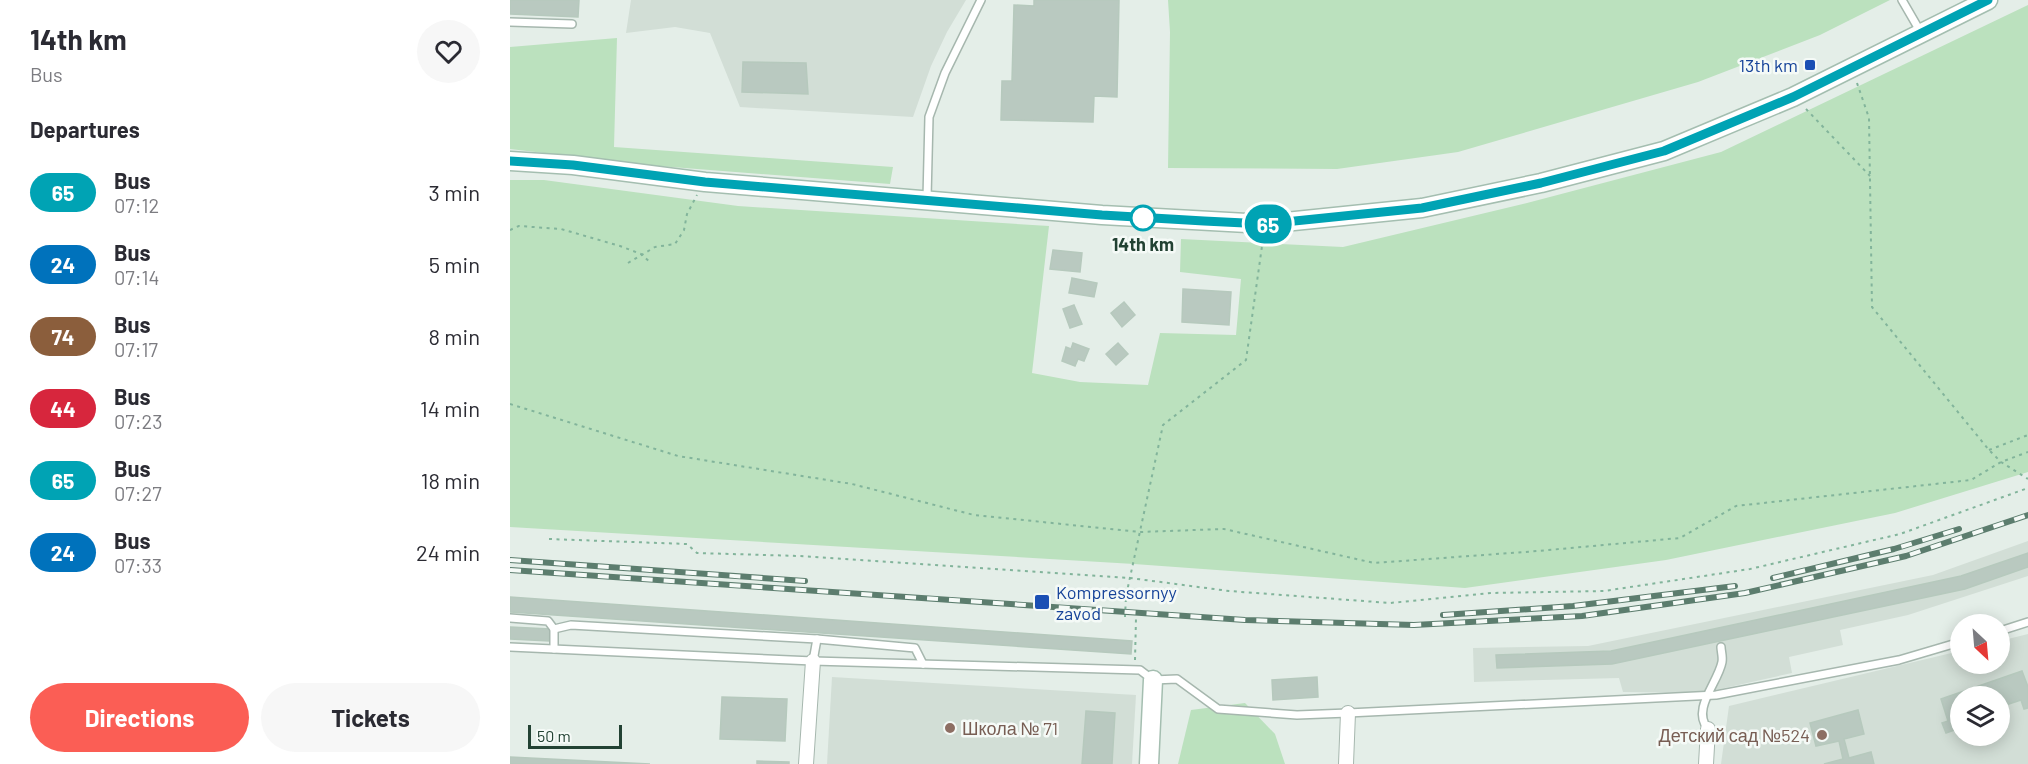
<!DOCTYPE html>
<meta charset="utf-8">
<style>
body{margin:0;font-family:Barlow,sans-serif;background:#f7f7f7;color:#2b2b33;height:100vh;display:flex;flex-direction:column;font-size:22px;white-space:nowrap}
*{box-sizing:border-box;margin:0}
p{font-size:20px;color:#7c7c81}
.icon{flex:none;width:33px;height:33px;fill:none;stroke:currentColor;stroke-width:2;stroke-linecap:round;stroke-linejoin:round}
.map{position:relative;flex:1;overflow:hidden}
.sheet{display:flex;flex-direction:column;background:#fff;width:510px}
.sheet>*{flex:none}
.badge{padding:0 12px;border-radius:20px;font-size:21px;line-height:39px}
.needle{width:39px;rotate:154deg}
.buttons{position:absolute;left:1440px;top:614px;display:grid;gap:12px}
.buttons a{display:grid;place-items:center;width:60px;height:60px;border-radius:50%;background:#fff;box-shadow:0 3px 15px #0003;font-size:30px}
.scale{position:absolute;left:18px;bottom:15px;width:94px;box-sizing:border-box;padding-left:6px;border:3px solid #224233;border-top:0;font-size:16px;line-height:21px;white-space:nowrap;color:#224233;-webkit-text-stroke:4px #f5faf7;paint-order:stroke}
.map>.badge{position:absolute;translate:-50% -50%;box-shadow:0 0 0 3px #fff}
h2{padding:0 30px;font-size:22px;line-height:54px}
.round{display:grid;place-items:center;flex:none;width:63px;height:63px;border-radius:32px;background:#f7f7f7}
.headline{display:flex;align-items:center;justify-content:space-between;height:102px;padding:0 30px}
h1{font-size:28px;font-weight:700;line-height:45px}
.cta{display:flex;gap:12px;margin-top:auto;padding:12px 30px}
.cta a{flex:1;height:69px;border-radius:36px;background:#fb5e55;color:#fff;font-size:24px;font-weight:700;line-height:69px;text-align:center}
.cta a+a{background:#f7f7f7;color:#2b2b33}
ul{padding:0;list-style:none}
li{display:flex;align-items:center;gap:18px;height:72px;padding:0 30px}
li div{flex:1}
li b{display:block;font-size:22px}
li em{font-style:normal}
li .badge{min-width:66px;font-weight:700;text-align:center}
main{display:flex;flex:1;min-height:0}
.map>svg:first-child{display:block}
</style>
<main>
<section class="sheet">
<div class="headline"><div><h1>14th km</h1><p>Bus</p></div><a class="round"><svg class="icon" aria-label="heart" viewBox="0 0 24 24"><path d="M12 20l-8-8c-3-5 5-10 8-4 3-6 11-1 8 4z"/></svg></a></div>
<h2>Departures</h2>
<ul>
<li><span class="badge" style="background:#00a3b4;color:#fff">65</span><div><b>Bus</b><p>07:12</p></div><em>3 min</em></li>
<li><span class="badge" style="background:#0072bc;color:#fff">24</span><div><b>Bus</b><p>07:14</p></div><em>5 min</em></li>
<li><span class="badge" style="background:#8b5e3c;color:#fff">74</span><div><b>Bus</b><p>07:17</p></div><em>8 min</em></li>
<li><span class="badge" style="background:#d7263d;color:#fff">44</span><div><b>Bus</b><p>07:23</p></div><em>14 min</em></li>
<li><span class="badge" style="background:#00a3b4;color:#fff">65</span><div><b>Bus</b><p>07:27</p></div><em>18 min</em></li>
<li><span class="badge" style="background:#0072bc;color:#fff">24</span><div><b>Bus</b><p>07:33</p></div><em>24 min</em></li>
</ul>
<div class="cta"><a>Directions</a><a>Tickets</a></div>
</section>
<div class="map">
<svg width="1518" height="764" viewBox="0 0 1518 764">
<rect width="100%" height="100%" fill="#e4eee8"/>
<!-- built -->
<g fill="#d2ded6" fill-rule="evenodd">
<polygon points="121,0 456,0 437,32 421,66 403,117 230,107 200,33 165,27 116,33"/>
<polygon points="1518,541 1518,576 1398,615 1330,630 1333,645 1279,657 1282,673 1192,693 1113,692 1109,678 964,682 963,648 1078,646 1423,575"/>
<path d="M 1518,634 L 1518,764 L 1211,764 L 1219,706 L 1450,651 L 1450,663 L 1490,663 L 1490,641 ZM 1450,696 L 1490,696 L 1490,735 L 1450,735 Z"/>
<polygon points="322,677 626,695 622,764 317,764"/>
</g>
<!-- green -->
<g fill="#bbe1be">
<polygon points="658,0 1380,0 1310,35 1188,82 948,152 827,169 658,168 660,32"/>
<polygon points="1518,5 1518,472 1385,513 1156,560 955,588 624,564 0,527 0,180 34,180 228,206 539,226 522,373 570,382 638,385 650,333 726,335 731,279 670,272 671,239 833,247 1017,203 1211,152"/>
<polygon points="107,38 104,147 383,167 380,184 136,165 0,149 0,47"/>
<polygon points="735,703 765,734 775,764 668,764 681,710"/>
</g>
<!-- building -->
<g fill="#b9c9c0" stroke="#b6c9bd" stroke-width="1.5">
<polygon points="0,0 69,0 68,17 0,14"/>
<polygon points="524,0 609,0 607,97 584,96 583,122 491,120 492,81 502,81 504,5 524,6"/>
<polygon points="233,62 296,63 298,94 232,92"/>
<polygon points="543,250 572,253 570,272 540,269"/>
<polygon points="562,278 587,283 584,297 559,293"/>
<polygon points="673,289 721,292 719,325 672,322"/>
<polygon points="614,302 625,315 612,327 601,313"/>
<polygon points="564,305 572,324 560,328 553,309"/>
<polygon points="563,343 579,349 574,361 568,359 565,366 552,361 556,347 561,349"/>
<polygon points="608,343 618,354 606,365 596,354"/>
<polygon points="1518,553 1518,567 1455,589 1102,664 987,668 986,655 1101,651 1451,576"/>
<polygon points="0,597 622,641 621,654 0,612"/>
<polygon points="0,627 40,629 39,641 0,639"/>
<polygon points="1512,671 1518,687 1518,708 1514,709 1511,700 1490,707 1490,696 1450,696 1450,721 1448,721 1450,728 1436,733 1432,723 1438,721 1431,699"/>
<polygon points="807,677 808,697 763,700 762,680"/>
<polygon points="212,697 277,699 275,741 210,739"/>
<polygon points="1348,710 1354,734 1334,739 1339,758 1361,752 1364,764 1314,764 1333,759 1329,741 1306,746 1300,723"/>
<polygon points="576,711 605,713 602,764 572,764"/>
<polygon points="0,757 140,764 0,764"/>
<polygon points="247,761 279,762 279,764 247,764"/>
</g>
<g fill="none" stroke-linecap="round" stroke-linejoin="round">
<defs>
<g id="lane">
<polyline points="1392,0 1410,31"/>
<polyline points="0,22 62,24"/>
<polyline points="417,198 419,117 435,73 471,0"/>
<polyline points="0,618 38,621 44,629 61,625 307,639 405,648 413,664"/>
<polyline points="1490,631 1518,622"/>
<polyline points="0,647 303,661 630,670 643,680 667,679 708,709 787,715 838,713 1206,695 1389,660 1450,642"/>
<polyline points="44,649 44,629"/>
<polyline points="303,661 307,639"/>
<path d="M 1198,729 C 1181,709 1208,683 1212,662 C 1213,657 1211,651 1211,647"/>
</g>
<g id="street">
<polyline points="296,764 303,661"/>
<polyline points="836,764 838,713"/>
<polyline points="1196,764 1198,729"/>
</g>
<g id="secondary">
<polyline points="0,161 63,165 195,182 592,215 755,224 912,208 1031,183 1154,151 1283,97 1478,0"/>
<polyline points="639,764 643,680"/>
</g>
</defs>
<!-- lane casing -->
<use href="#lane" stroke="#a6b7ae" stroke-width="10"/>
<!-- street casing -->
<use href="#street" stroke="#a6b7ae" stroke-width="16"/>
<!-- secondary casing -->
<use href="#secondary" stroke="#a4beb0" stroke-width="21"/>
<!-- path -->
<g stroke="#82b49b" stroke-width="2" stroke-dasharray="3 4.5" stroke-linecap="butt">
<polyline points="1347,83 1359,118 1362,307 1479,450 1491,462 1518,479"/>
<polyline points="1296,109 1360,176"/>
<polyline points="0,230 9,226 51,229 110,246 131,254 141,263"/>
<polyline points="118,263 145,247 165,244 174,230 177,214 187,195"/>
<polyline points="0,404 168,456 342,484 464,515 630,532 714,529 864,563 1028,551 1170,538 1226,506 1461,480 1491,462 1518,452"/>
<polyline points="1479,450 1518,435"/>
<polyline points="39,539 177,544 187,553 290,556 620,578 719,591 880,603 981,593 1094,591 1240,569 1390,534 1518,488"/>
<polyline points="615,617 616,596 653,425 736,360 753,239"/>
<polyline points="625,660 626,618"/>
</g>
<!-- lane -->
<use href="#lane" stroke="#fff" stroke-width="7"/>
<!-- street -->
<use href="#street" stroke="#fff" stroke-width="14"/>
<!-- secondary -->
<use href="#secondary" stroke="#fff" stroke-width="18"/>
<defs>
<g id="rail">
<polyline points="0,560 295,581"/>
<polyline points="0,570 735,620 904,625 1072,616 1235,593 1396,556 1518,515"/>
<polyline points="1263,578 1384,549 1449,529"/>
<polyline points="933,615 1063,606 1225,586"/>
</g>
</defs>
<!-- rail casing -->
<use href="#rail" stroke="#5c7d6e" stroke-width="6"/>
<!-- rail -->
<use href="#rail" stroke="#f5faf7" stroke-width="4" stroke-dasharray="11" stroke-linecap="butt"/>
</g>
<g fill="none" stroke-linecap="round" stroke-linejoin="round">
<defs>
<polyline id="line" points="0,161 63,165 195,182 592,215 694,221 755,224 912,208 1031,183 1154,151 1283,97 1478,0"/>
</defs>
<!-- line casing -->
<use href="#line" stroke="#fff" stroke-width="14"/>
<!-- line -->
<use href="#line" stroke="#00a3b4" stroke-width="9"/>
</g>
<!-- markers -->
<g fill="#1a4fb4" stroke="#f5faf7" stroke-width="2">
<rect x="1294" y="59" width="12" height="12" rx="3"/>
<rect x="524" y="594" width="16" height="16" rx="3"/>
</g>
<circle fill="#fff" stroke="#00a3b4" stroke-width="3" cx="633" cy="218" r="12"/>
<g fill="#8d6e63" stroke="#f5faf7" stroke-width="2">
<circle cx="440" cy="728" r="6"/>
<circle cx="1312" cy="735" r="6"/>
</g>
<g text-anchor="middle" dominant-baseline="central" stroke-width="5" stroke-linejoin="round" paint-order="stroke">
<!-- transit labels -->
<g font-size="18" fill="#164399" stroke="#f5faf7" text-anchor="end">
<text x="1288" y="65">13th km</text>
<text x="546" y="592" text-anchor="start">Kompressornyy<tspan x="546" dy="21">zavod</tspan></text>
</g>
<!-- stop labels -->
<g font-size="18" font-weight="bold" fill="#224233" stroke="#f5faf7">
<text x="633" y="244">14th km</text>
</g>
<!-- education labels -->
<g font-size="18" fill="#785e54" stroke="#f5faf7" text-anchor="start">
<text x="452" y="728">Школа № 71</text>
<text x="1300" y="735" text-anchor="end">Детский сад №524</text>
</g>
</g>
</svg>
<div class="buttons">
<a><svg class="needle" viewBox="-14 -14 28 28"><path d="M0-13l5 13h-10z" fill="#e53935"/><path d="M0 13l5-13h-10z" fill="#7c7c81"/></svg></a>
<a><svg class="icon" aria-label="layers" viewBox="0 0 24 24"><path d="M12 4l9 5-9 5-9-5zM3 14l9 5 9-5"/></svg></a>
</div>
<div class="scale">50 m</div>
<b class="badge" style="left:758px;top:224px;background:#00a3b4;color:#fff">65</b>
</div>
</main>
